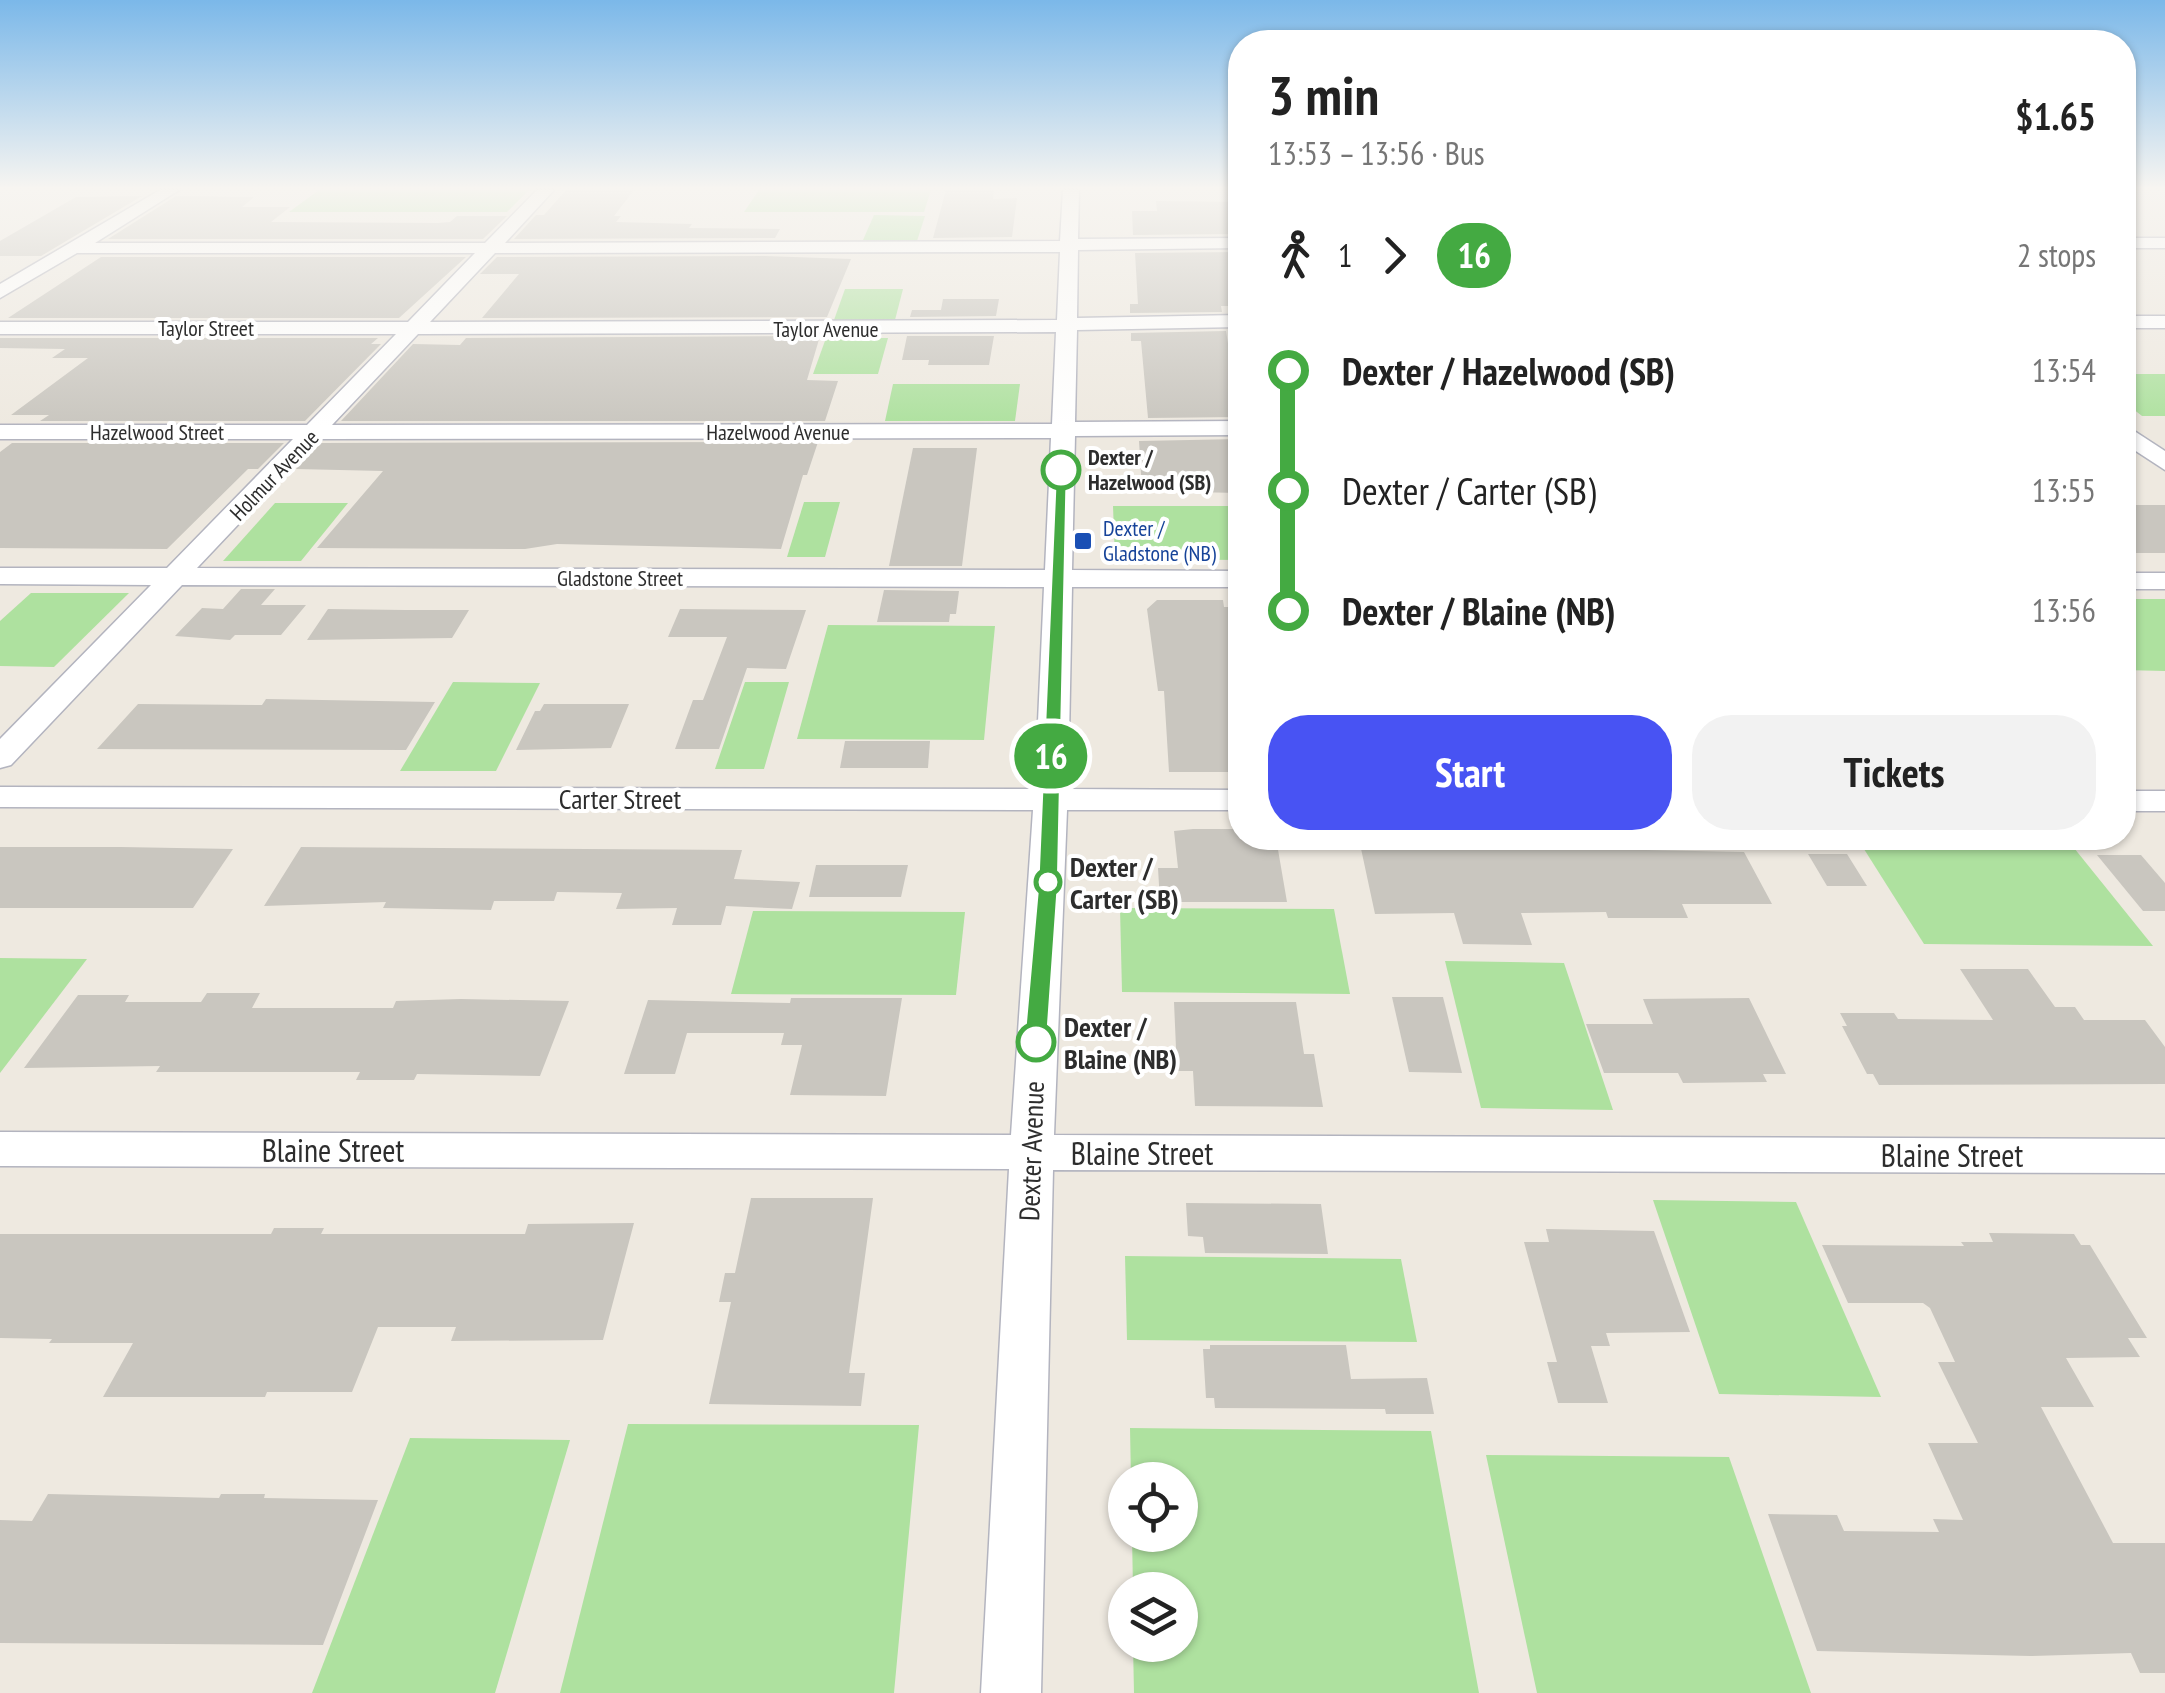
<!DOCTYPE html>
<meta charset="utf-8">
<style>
body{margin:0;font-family:"PT Sans Narrow",sans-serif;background:#f2f2f2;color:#222;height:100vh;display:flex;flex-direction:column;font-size:38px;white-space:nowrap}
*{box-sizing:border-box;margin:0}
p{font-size:32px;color:#767676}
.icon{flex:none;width:55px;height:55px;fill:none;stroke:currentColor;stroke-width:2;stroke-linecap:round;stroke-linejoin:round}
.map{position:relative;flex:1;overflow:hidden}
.details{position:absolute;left:1228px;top:30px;width:908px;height:820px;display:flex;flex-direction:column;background:#fff;border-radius:40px;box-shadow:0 2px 8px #0004}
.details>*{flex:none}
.badge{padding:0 20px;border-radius:32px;font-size:35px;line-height:65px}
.fabs{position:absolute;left:1108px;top:1462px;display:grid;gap:20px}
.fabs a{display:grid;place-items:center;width:90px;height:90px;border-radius:50%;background:#fff;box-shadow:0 2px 8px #0004;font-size:50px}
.map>.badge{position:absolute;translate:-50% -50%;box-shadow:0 0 0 5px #fff}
.legs{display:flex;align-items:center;gap:15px;height:110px;padding:0 40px;font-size:32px}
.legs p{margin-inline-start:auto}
.summary{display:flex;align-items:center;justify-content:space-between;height:170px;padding:0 40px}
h1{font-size:55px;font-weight:800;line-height:75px}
.cta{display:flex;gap:20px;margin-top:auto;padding:20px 40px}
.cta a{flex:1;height:115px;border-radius:40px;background:#4853f3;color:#fff;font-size:40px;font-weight:800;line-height:115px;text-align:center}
.cta a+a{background:#f2f2f2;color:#222}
ul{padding:0 40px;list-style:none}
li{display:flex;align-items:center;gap:35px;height:120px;font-size:38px}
li i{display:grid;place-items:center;width:15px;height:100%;margin:0 12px;background:currentColor}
li i::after{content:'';width:25px;height:25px;margin:-12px;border:8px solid;border-radius:50%;background:#fff}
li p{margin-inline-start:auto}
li:first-child i{background:linear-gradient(#0000 50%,currentColor 0)}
li:last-child i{background:linear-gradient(currentColor 50%,#0000 0)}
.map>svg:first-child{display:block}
</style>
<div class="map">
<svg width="2165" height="1693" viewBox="0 0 2165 1693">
<rect width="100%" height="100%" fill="#eee9e0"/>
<!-- green -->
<g fill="#aee19f">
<polygon points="319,190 529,190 507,212 289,212"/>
<polygon points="759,190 931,190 924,212 744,212"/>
<polygon points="874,215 925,216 917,241 863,240"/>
<polygon points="845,289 903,289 895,320 834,320"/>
<polygon points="826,338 888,338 878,374 813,374"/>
<polygon points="2123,374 2165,374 2165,416 2142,416 2123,401"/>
<polygon points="893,384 1020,384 1015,421 885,421"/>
<polygon points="804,502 840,502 825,557 787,557"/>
<polygon points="275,503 348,503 301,561 223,561"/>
<polygon points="1113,506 1240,506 1240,560 1115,559"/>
<polygon points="31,593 129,593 54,667 0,666 0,621"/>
<polygon points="2122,599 2165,599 2165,671 2123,670"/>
<polygon points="828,625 995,626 984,740 797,739"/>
<polygon points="453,682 540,683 496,771 400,771"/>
<polygon points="745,682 789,682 764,769 715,769"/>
<polygon points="1857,838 2066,838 2153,946 1924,944"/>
<polygon points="1120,908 1334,909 1350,994 1122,992"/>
<polygon points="753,911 965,912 956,995 731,994"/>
<polygon points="0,958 87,959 0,1073"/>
<polygon points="1445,961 1564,963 1613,1110 1481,1108"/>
<polygon points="1653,1200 1796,1202 1881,1397 1719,1394"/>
<polygon points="1125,1256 1401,1259 1417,1342 1127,1340"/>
<polygon points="628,1424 919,1425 894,1693 560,1693"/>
<polygon points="1130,1428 1431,1431 1479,1693 1134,1693 1133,1645 1180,1645 1180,1590 1133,1590 1132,1535 1180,1535 1180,1480 1131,1480"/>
<polygon points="410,1438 570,1440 495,1693 312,1693"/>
<polygon points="1486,1455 1729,1457 1811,1693 1537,1693"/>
</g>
<!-- building -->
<g fill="#c9c6bf">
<polygon points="566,190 634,190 614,216 621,216 616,222 692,224 689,228 780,229 775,238 514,239 536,215 544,215"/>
<polygon points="946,190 994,190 993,199 1017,198 1012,237 933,238"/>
<polygon points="142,196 41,256 0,256 0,241 76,197"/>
<polygon points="176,196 254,197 242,207 290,207 271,222 438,223 450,222 457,216 507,216 483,239 108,239"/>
<polygon points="1156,201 1240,202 1240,234 1133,235 1132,211 1157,211"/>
<polygon points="1240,252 1240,306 1221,306 1222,312 1130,313 1130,304 1138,304 1135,253"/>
<polygon points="765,256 851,259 827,317 482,318 519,274 480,274 497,257"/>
<polygon points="101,257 466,257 399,318 8,318"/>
<polygon points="943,299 999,299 996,316 910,317 912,310 941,310"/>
<polygon points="1226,331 1240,417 1148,418 1141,341 1131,341 1131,333"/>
<polygon points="820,336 807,380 838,381 825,421 341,421 413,344 460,345 466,338"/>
<polygon points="907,336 994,336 989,365 928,365 929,360 902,360"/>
<polygon points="0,338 378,338 371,344 381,344 305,421 40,421 49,415 11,415 88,358 52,358 65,349 0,348"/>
<polygon points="1240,439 1240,493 1142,491 1139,441"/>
<polygon points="818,442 807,475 803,475 781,549 557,544 525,549 317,548 383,471 296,469 321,443"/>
<polygon points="12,443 284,443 258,469 248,469 167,549 0,548 0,452"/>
<polygon points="913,448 977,448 962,566 889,566"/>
<rect x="2122" y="505" width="43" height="48"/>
<polygon points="241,589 275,589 261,605 306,605 281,635 235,635 230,640 175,636 202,608 223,609"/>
<polygon points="884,590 959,591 956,614 950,614 949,622 877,622"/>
<polygon points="1157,600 1223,600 1224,607 1238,607 1240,772 1169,772 1164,691 1158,691 1147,609"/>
<polygon points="328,609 405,610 469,610 452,638 307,640"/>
<polygon points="680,609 806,610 786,669 747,668 719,749 675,749 693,700 703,700 727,637 668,637"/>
<polygon points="266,699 435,702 406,750 97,749 138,704 262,705"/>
<polygon points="544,704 629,704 611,748 516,750 535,711 540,711"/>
<polygon points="845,741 930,741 928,768 840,768"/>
<polygon points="1193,829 1240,829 1240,838 1276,838 1287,902 1160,902 1158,868 1178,868 1174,831"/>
<polygon points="1360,844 1744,852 1772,904 1682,904 1688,918 1608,918 1606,912 1521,913 1532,945 1463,944 1454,913 1375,914"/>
<polygon points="0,847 121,847 233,849 193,908 0,908"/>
<polygon points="301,847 742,850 734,879 800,882 792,909 726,906 721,925 672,925 677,908 616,909 622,893 557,892 554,901 494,901 491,910 383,908 386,902 264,906"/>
<polygon points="1808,854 1847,854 1867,886 1827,886"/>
<polygon points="2097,855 2141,855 2165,883 2165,911 2143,911"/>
<polygon points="816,865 908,865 901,897 809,897"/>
<polygon points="1960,969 2028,969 2055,1007 2075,1007 2084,1020 2145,1020 2165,1047 2165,1084 1879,1085 1873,1074 1867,1074 1842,1026 1847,1026 1840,1013 1894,1013 1898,1019 1993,1020"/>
<polygon points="207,993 260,993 252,1008 393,1008 396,1001 461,999 569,1001 540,1076 417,1074 414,1080 356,1080 360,1072 156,1072 160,1066 24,1068 78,995 129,995 125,1002 201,1002"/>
<polygon points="1392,997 1443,997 1462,1073 1409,1072"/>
<polygon points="791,998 902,998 886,1096 790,1095 802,1045 781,1045 784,1033 687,1033 675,1074 624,1074 648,1000 790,1003"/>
<polygon points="1749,998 1786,1074 1763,1074 1767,1082 1683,1083 1678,1073 1604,1073 1586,1024 1653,1024 1643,999"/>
<polygon points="1174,1002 1296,1002 1304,1054 1314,1054 1323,1107 1195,1106 1193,1071 1177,1071"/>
<polygon points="751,1198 873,1198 849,1373 865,1373 861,1406 709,1404 731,1302 719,1302 725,1273 735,1273"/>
<polygon points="1186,1203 1321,1204 1328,1254 1205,1253 1203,1237 1188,1236"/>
<polygon points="634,1223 603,1340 451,1341 456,1327 378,1327 352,1392 267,1392 265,1397 103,1397 133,1343 49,1343 52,1339 0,1338 0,1234 271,1234 274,1228 324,1228 321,1234 525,1234 528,1224"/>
<polygon points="1546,1229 1654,1231 1690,1332 1606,1333 1610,1346 1591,1346 1608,1403 1558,1403 1547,1362 1557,1362 1524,1242 1549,1242"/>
<polygon points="1989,1233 2074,1234 2081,1245 2090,1245 2147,1338 2128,1338 2140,1357 2066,1358 2094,1407 2041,1407 2113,1543 2165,1543 2165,1673 2140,1673 2131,1653 2030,1656 1817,1651 1768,1514 1837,1515 1844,1531 1939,1532 1933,1519 1963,1520 1928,1443 1978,1443 1938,1362 1955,1362 1930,1308 1923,1303 1848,1303 1822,1245 1964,1246 1961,1242 1993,1242"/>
<polygon points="1210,1345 1346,1345 1351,1379 1427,1378 1434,1414 1386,1414 1385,1409 1215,1408 1214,1398 1206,1398 1203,1349 1210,1349"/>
<polygon points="48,1494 219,1498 221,1494 265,1494 264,1498 378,1500 323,1645 0,1643 0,1520 32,1521"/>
</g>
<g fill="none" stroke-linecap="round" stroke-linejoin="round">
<defs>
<g id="minor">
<path d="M 160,190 L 179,190 L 95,243 L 485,243 L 537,190 L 554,190 L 505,243 L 1060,241 L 1063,190 L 1079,190 L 1078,239 L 1240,238 L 1240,248 L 1078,250 L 1077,318 L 1240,315 L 1240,327 L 1077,330 L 1075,422 L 1240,421 L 1240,435 L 1075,436 L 1072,570 L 1240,571 L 1240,587 L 1072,587 L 1068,789 L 1240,790 L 1240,810 L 1067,810 L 1054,1135 L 2165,1139 L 2165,1173 L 1053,1170 L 1041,1693 L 981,1693 L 1009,1169 L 0,1166 L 0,1132 L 1011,1135 L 1033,810 L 0,807 L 0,787 L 1035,789 L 1044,587 L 182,585 L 11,765 L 0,768 L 0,739 L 151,585 L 0,584 L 0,568 L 167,568 L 293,439 L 0,439 L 0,425 L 307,425 L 396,334 L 0,334 L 0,322 L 408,322 L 475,253 L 77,253 L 0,298 L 0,284 ZM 1060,252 L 1057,320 L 430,322 L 495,253 ZM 1056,332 L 1052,424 L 332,425 L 418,334 ZM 1051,438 L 1045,570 L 197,568 L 319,439 Z"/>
<rect x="2122" y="238" width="43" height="10"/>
<rect x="2122" y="316" width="43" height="12"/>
<polygon points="2122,423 2165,451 2165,470 2122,442"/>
<rect x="2122" y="573" width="43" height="16"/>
<rect x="2122" y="791" width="43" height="20"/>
</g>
</defs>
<!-- minor casing -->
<use href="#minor" stroke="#b3b4bf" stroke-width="3"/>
<!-- minor -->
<use href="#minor" fill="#fff" fill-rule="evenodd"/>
</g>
<!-- sky -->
<linearGradient id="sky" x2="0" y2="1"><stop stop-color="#7bb8e9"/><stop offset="0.44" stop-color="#f7f5f1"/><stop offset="1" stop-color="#f7f5f1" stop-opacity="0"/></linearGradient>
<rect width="2165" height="427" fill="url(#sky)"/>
<!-- line-1 -->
<polygon fill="#44aa42" stroke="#fff" stroke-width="2.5" points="1056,467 1067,470 1058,886 1047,1042 1036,1050 1024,1042 1038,886"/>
<!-- markers -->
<g fill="#fff" stroke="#44aa42" stroke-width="5">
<circle cx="1061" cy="470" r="18"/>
<circle cx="1048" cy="882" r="12"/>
<circle cx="1036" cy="1042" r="18"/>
</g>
<rect fill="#1a4fb4" stroke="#fff" stroke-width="4" x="1073" y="531" width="20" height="20" rx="5"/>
<g text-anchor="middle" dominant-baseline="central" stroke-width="8" stroke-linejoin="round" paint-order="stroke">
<!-- far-street labels -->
<g font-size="22" fill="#2d2d2d" stroke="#fff">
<text x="206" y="328">Taylor Street</text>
<text x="826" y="329">Taylor Avenue</text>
<text x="157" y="432">Hazelwood Street</text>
<text x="778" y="432">Hazelwood Avenue</text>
<text transform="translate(274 475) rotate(-46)">Holmur Avenue</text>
<text x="620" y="578">Gladstone Street</text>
</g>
<!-- far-stop labels -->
<g font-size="22" font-weight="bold" fill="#2d2d2d" stroke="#fff" text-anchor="start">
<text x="1088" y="457">Dexter /<tspan x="1088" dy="25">Hazelwood (SB)</tspan></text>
</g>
<!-- far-transit labels -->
<g font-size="22" fill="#164399" stroke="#fff" text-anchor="start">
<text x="1103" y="528">Dexter /<tspan x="1103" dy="25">Gladstone (NB)</tspan></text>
</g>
<!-- street labels -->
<g font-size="28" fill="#2d2d2d" stroke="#fff">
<text x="620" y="798">Carter Street</text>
<text transform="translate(1031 1151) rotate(-88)">Dexter Avenue</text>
</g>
<!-- stop labels -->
<g font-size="28" font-weight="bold" fill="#2d2d2d" stroke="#fff" text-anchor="start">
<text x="1070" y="866">Dexter /<tspan x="1070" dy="32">Carter (SB)</tspan></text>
<text x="1064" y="1026">Dexter /<tspan x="1064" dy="32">Blaine (NB)</tspan></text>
</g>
<!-- near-street labels -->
<g font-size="32" fill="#2d2d2d" stroke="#fff">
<text x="333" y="1150">Blaine Street</text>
<text x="1142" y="1153">Blaine Street</text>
<text x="1952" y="1155">Blaine Street</text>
</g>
</g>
</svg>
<div class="fabs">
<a><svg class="icon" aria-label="locate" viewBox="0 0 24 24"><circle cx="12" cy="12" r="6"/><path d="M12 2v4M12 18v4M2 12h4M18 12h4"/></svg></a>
<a><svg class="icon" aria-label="layers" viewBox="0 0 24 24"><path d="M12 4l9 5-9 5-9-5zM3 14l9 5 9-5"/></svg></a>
</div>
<b class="badge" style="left:1051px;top:756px;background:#44aa42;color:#fff">16</b>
<section class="details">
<div class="summary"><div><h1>3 min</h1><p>13:53 – 13:56 · Bus</p></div><b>$1.65</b></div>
<div class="legs"><svg class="icon" aria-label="walk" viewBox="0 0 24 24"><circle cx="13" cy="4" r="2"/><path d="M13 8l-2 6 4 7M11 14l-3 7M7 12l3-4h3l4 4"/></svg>1<svg class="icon" aria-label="forward" viewBox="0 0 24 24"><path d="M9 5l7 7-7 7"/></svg><b class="badge" style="background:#44aa42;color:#fff">16</b><p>2 stops</p></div>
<ul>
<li><i style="color:#44aa42"></i><b>Dexter / Hazelwood (SB)</b><p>13:54</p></li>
<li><i style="color:#44aa42"></i><span>Dexter / Carter (SB)</span><p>13:55</p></li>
<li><i style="color:#44aa42"></i><b>Dexter / Blaine (NB)</b><p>13:56</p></li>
</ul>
<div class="cta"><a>Start</a><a>Tickets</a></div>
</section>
</div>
